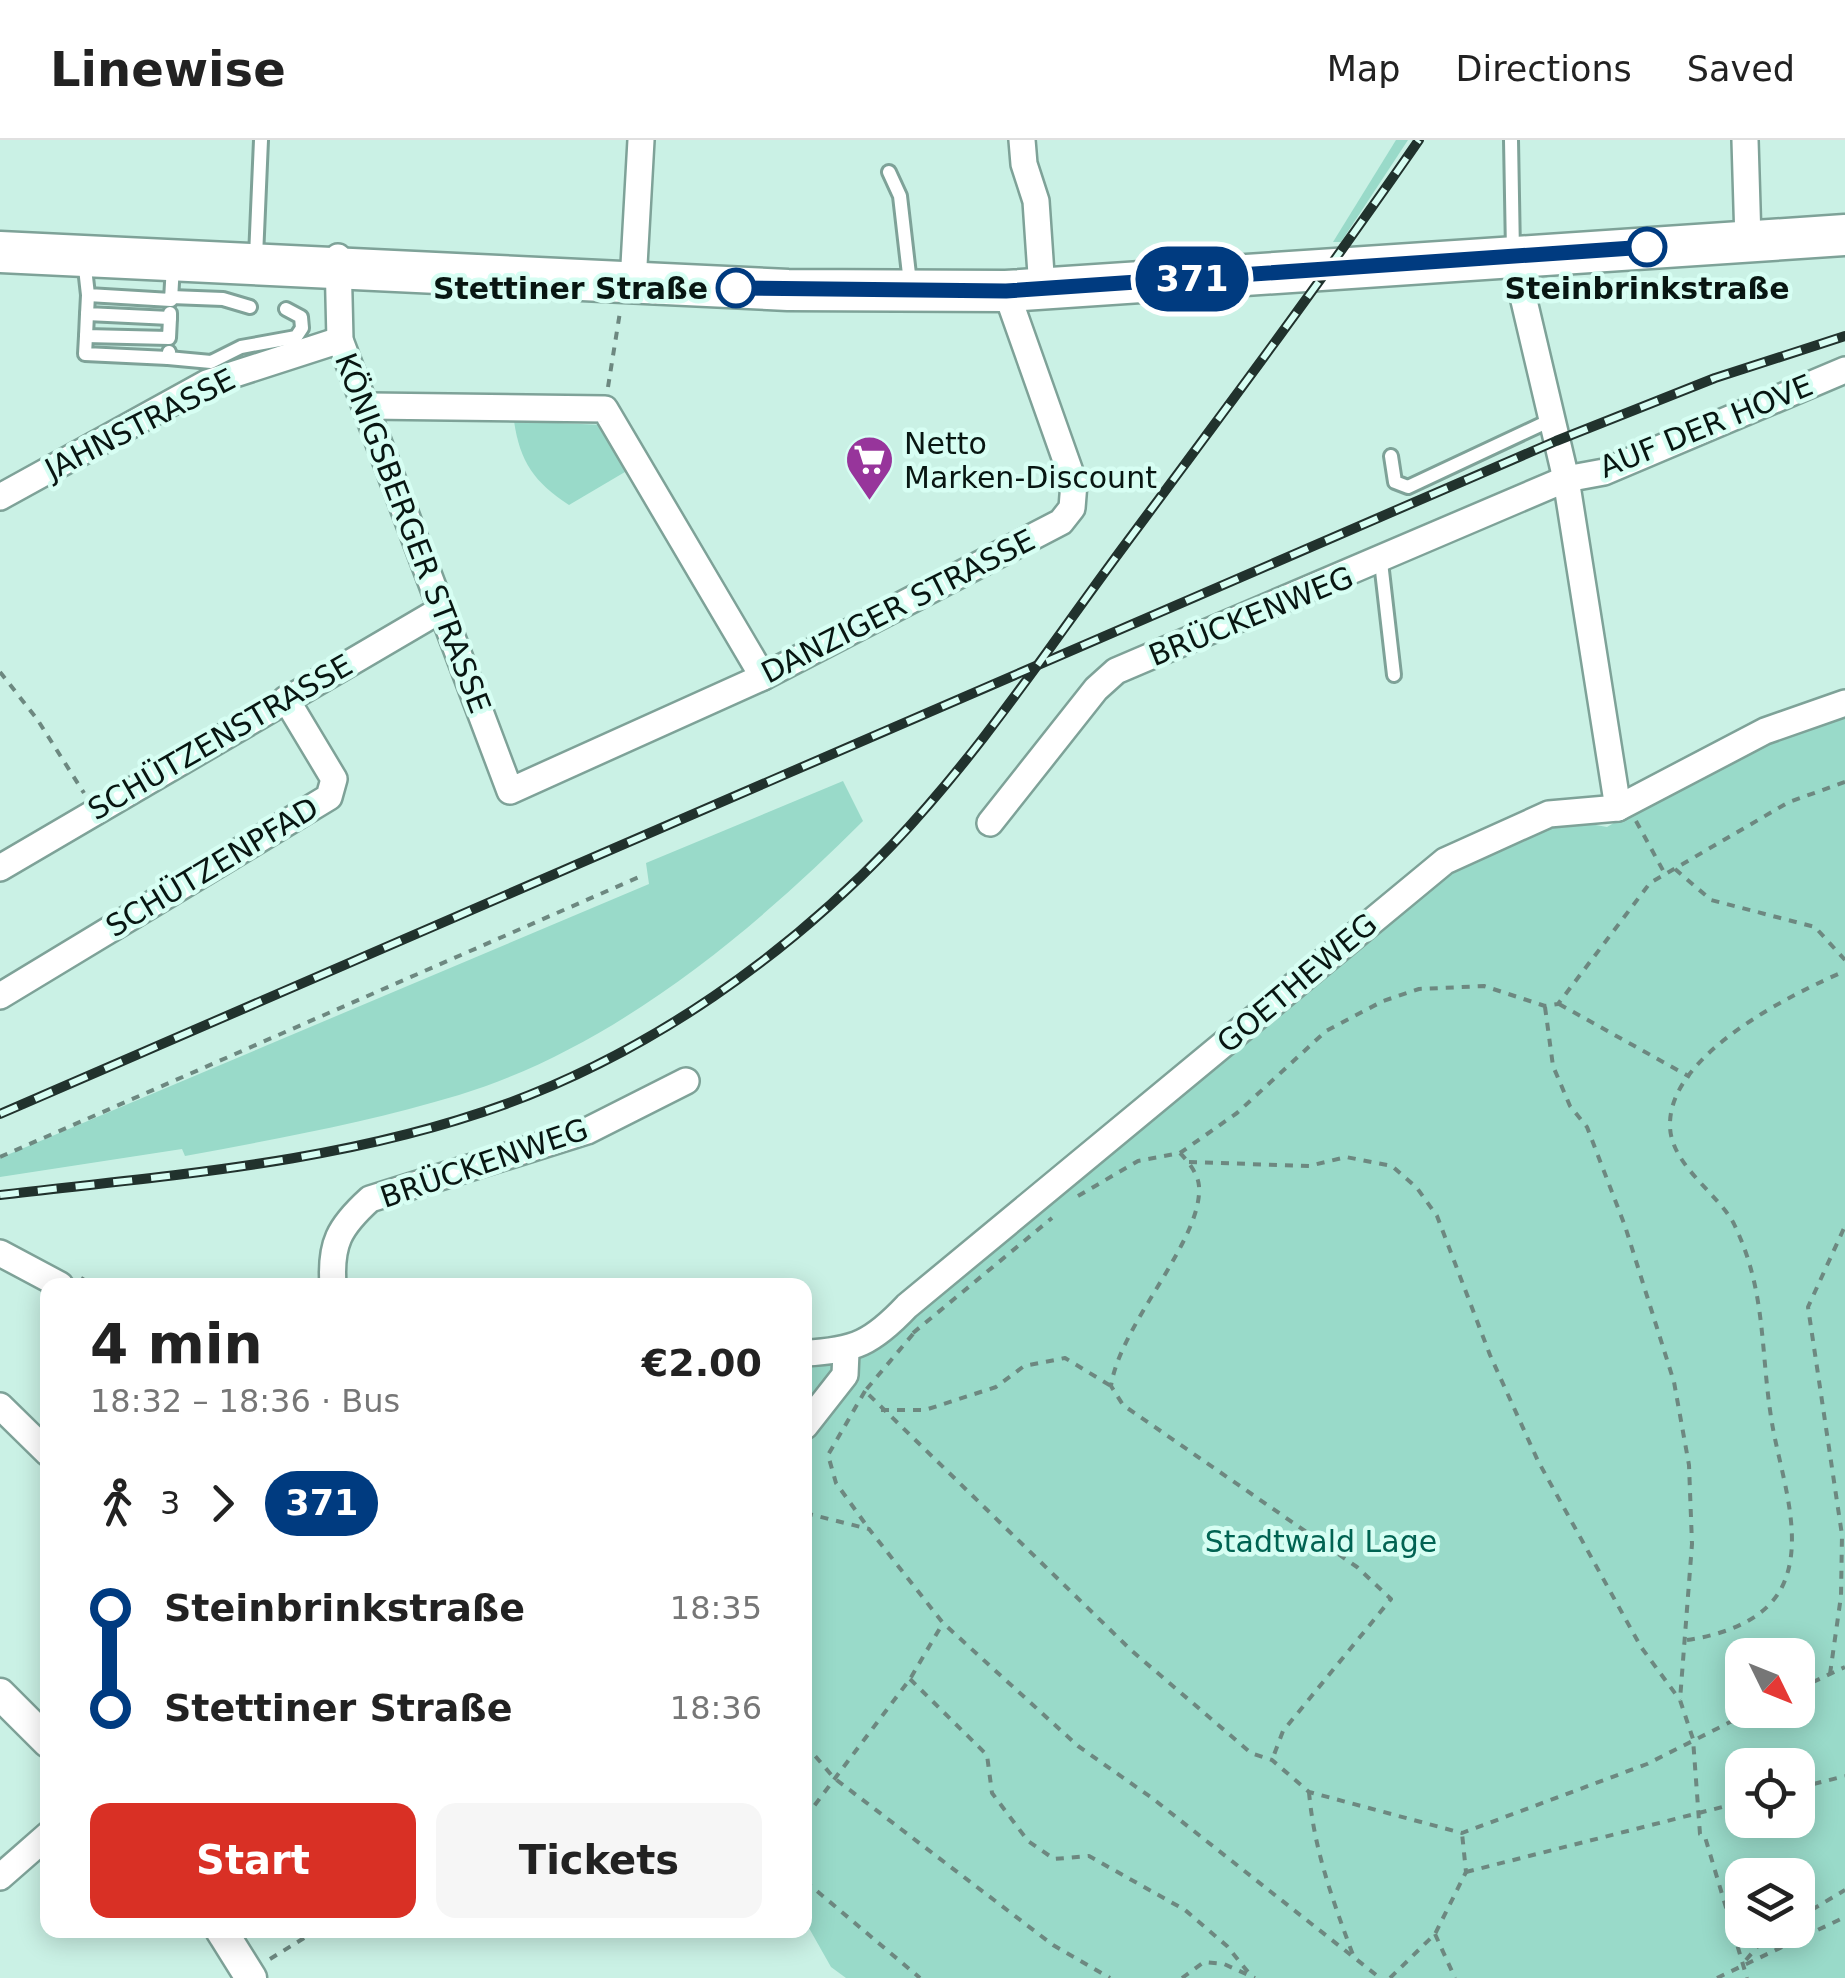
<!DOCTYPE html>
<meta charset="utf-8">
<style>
body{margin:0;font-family:"DejaVu Sans",sans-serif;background:#f6f6f6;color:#222;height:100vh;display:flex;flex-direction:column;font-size:38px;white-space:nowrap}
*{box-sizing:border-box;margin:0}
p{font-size:32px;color:#767676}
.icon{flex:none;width:55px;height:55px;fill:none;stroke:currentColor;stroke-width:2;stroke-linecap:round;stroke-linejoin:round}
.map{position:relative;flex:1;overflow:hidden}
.side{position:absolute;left:40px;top:1138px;width:772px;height:660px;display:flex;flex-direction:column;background:#fff;border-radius:20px;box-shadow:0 5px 25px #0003}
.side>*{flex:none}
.badge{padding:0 20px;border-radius:32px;font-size:35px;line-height:65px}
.needle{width:65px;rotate:133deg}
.buttons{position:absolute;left:1725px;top:1498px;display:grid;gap:20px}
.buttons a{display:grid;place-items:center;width:90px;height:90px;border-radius:20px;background:#fff;box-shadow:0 5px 25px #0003;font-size:50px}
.map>.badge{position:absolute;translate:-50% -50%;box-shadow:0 0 0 5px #fff}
.legs{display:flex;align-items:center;gap:15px;height:110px;padding:0 50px;font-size:32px}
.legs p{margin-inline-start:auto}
.headline{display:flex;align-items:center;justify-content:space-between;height:170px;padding:0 50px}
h1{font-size:55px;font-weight:700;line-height:75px}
.button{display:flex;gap:20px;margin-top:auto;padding:20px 50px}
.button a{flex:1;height:115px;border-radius:20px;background:#d93025;color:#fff;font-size:40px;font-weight:700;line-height:115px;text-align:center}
.button a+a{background:#f6f6f6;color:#222}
ul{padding:0 50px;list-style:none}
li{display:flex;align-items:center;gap:35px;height:100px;font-size:38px}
li i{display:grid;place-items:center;width:15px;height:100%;margin:0 12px;background:currentColor}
li i::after{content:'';width:25px;height:25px;margin:-12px;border:8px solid;border-radius:50%;background:#fff}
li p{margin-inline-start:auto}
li:first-child i{background:linear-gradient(#0000 50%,currentColor 0)}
li:last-child i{background:linear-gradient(currentColor 50%,#0000 0)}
header{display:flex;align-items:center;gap:60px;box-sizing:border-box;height:140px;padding:0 50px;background:#fff;border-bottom:2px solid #e0e0e0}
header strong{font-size:48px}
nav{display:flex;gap:55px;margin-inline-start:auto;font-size:35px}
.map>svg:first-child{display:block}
</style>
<header>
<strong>Linewise</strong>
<nav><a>Map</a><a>Directions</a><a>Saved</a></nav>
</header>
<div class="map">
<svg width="1845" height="1838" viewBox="0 0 1845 1838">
<rect width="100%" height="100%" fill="#caf1e5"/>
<!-- green -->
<g fill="#99dac9" fill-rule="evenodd">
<polygon points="1396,0 1408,0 1341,102 1333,102"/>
<path d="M 514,281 L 603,285 L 630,329 L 569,365 C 534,342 520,322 514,281 Z"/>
<path d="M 1845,563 L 1845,1838 L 846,1838 L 831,1827 L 805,1781 L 805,1221 L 858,1219 L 909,1181 L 1444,731 L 1557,678 L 1607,687 L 1783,583 ZM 1742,1515 L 1798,1515 L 1798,1570 L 1742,1570 ZM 1742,1625 L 1798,1625 L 1798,1680 L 1742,1680 ZM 1742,1735 L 1798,1735 L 1798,1790 L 1742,1790 Z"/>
<path d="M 843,641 L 863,681 C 751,793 613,908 459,955 C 369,982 277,999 185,1016 L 182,1009 L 0,1037 L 0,1018 L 649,744 L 646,723 Z"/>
</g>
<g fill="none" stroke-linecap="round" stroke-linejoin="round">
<defs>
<g id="service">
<polyline points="1511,0 1513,112"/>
<polyline points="889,32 900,56 910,143"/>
<polyline points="256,117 261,0"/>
<polyline points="84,119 88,155 171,160 173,125"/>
<polyline points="88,155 87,174 170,178 170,173"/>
<polyline points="171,157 223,159 250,167"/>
<polyline points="87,174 86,196 169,198 170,178"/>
<polyline points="86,196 85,214 168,218 169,212"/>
<polyline points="168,218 211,222 241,207 296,197 302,188 301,177 286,169"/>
<polyline points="1391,316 1395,342 1408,347 1551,280"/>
<polyline points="1381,422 1394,535"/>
</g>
<g id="minor">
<polyline points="1022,0 1024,24 1036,61 1042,149"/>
<polyline points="1745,0 1748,101"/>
<polyline points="1513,114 1566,339 1618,668"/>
<polyline points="338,117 340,200 510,651 763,537 1061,382 1072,368 1074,343 1006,151"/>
<polyline points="633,143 641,0"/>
<polyline points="369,266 605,269 763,537"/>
<polyline points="0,357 207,243 340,200"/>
<polyline points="990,683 1096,549 1116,531 1566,339 1604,332 1845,230"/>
<polyline points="0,728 442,469"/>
<polyline points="0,856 329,657 334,639 286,559"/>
<polyline points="0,1113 60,1145"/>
<path d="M 333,1145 C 330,1104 339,1087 370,1059 L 587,991 L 686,941"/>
<path d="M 805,1213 C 855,1211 873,1202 907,1166 L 1445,721 L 1549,674 L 1618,668 L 1765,591 L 1845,563"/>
<polyline points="0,1266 48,1313"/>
<polyline points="805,1286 845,1235 846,1212"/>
<polyline points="0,1737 48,1695"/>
</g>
<g id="tertiary">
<polyline points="0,1554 48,1602"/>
<polyline points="221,1790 251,1838"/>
</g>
<polyline id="primary" points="0,112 788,150 1006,151 1845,95"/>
</defs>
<!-- service casing -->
<use href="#service" stroke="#7ea298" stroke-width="18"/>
<!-- minor casing -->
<use href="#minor" stroke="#7ea298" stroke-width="30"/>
<!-- tertiary casing -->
<use href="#tertiary" stroke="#7ea298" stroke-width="35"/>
<!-- primary casing -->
<use href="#primary" stroke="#7ea298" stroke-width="45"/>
<!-- path -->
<g stroke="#6d8880" stroke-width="4" stroke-dasharray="8 8" stroke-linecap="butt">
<polyline points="608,247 620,172"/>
<polyline points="0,532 37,579 84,653"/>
<polyline points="1636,681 1665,734"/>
<polyline points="1675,729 1711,760 1815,787 1845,820"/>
<polyline points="1559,864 1690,937"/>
<polyline points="1545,867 1553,926 1570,966 1587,987 1625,1086 1674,1242 1689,1325 1692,1404 1680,1560 1693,1599 1700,1694 1705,1697 1747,1838"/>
<path d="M 1180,1013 C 1188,1021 1198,1034 1199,1046 C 1203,1100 1120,1184 1111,1246 L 1123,1265 L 1357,1427 L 1391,1459 L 1283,1591 L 1272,1620"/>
<polyline points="0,1017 639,737"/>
<polyline points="1189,1022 1309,1026 1346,1017 1392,1026 1417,1048 1437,1076 1490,1215 1538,1321 1641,1507 1680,1560"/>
<polyline points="1078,1056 1138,1021 1180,1013 1237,973 1326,891 1383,861 1419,849 1484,846 1545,866 1558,864 1650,743 1789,662 1845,642"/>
<polyline points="81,1138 93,1145"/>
<polyline points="913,1193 1052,1078"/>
<polyline points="913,1194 865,1251 1132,1511 1251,1613 1272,1620 1309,1652 1462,1693 1647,1624 1754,1570"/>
<polyline points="865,1251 828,1315 836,1343 869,1389"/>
<polyline points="881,1270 925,1270 996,1247 1024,1226 1065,1218 1111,1246"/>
<polyline points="805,1373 869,1389 943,1483 1078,1606 1152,1658 1380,1838"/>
<path d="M 1687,1500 C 1722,1495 1765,1481 1782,1447 C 1806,1399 1780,1332 1772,1283 C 1760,1212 1767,1152 1734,1084 C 1718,1053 1669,1024 1670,984 C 1670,914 1790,855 1845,831"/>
<polyline points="1830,1534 1841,1456 1842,1395 1808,1167 1845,1086"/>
<polyline points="910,1539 987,1615 992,1653 1028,1701 1054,1719 1089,1716 1185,1770 1227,1806 1248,1832"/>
<polyline points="1798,1549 1845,1527"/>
<polyline points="805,1604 834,1638 1053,1805 1110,1838"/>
<polyline points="1798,1648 1845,1636"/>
<path d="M 1309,1652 C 1314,1710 1333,1761 1353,1815"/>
<polyline points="805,1678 910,1539 943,1483"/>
<polyline points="1466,1732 1742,1662"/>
<polyline points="805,1741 920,1838"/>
<polyline points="1798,1778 1845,1750"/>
<polyline points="1435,1794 1455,1838"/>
<polyline points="270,1819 317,1790"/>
<polyline points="1746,1820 1763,1800 1779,1790"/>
<polyline points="1182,1838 1204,1822 1224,1824 1255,1838"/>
<polyline points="1390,1838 1435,1794 1466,1732 1462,1693"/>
<polyline points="1717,1838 1845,1777"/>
</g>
<!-- service -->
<use href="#service" stroke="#fff" stroke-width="12"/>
<!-- minor -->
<use href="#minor" stroke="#fff" stroke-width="25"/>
<!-- tertiary -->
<use href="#tertiary" stroke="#fff" stroke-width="30"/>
<!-- primary -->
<use href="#primary" stroke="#fff" stroke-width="40"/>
<defs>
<g id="rail">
<polyline points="0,974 1556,301 1715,238 1845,196"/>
<path d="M 0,1055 C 171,1035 343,1023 506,964 C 651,911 785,817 892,705 C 980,613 1051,504 1127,402 C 1226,269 1325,136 1419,0"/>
</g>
</defs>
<!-- rail casing -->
<use href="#rail" stroke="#21322d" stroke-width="10"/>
<!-- rail -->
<use href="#rail" stroke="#d7fef3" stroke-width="6" stroke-dasharray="19" stroke-linecap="butt"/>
</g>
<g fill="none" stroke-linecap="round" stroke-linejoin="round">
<defs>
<polyline id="line-1" points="736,148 1006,151 1647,107"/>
</defs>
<!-- line-1 casing -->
<use href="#line-1" stroke="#fff" stroke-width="22"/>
<!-- line-1 -->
<use href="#line-1" stroke="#003b80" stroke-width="15"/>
</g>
<!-- icons -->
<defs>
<symbol id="supermarket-pin" viewBox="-11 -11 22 30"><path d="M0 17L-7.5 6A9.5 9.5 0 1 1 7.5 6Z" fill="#97359b" stroke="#d7fef3"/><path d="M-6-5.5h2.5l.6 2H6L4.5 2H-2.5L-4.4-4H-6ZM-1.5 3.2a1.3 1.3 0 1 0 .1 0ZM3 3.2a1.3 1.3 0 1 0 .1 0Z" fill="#fff"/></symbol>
</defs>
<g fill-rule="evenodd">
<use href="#supermarket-pin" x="842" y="292" width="55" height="75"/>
</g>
<!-- markers -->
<g fill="#fff" stroke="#003b80" stroke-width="5">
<circle cx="1647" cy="107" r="18"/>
<circle cx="736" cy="148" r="18"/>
</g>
<g text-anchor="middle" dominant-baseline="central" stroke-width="9" stroke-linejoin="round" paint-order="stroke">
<!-- stop labels -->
<g font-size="30" font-weight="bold" fill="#081612" stroke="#d7fef3" text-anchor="end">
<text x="708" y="148">Stettiner Straße</text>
<text x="1647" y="148" text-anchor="middle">Steinbrinkstraße</text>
</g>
<!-- street labels -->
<g font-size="30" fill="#081612" stroke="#d7fef3">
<text transform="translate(140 284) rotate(-27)">JAHNSTRASSE</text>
<text transform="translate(1706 286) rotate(-22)">AUF DER HOVE</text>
<text transform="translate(413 393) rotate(69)">KÖNIGSBERGER STRASSE</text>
<text transform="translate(898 466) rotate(-27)">DANZIGER STRASSE</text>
<text transform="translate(1251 476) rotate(-22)">BRÜCKENWEG</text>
<text transform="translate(220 597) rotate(-30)">SCHÜTZENSTRASSE</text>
<text transform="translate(212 727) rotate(-31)">SCHÜTZENPFAD</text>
<text transform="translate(1297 843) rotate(-40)">GOETHEWEG</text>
<text transform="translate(484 1023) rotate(-19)">BRÜCKENWEG</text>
</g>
<!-- poi labels -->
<g font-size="30" fill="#081612" stroke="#d7fef3" text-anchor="start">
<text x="904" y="303">Netto<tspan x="904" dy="34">Marken-Discount</tspan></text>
</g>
<!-- park labels -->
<g font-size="30" fill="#006352" stroke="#d7fef3">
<text x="1321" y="1401">Stadtwald Lage</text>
</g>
</g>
</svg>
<div class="buttons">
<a><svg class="needle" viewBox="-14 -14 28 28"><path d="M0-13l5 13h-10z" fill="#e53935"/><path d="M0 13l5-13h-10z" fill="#767676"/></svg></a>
<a><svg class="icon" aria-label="locate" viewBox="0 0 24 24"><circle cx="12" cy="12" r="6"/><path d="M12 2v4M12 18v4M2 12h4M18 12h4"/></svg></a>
<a><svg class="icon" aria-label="layers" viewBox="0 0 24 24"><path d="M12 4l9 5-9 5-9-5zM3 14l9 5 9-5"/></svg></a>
</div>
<b class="badge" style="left:1192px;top:139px;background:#003b80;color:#fff">371</b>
<section class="side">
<div class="headline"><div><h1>4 min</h1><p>18:32 – 18:36 · Bus</p></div><b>€2.00</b></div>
<div class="legs"><svg class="icon" aria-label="walk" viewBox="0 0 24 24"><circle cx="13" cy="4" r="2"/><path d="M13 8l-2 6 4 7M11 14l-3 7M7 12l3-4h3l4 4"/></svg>3<svg class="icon" aria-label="forward" viewBox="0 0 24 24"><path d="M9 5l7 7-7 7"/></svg><b class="badge" style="background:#003b80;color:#fff">371</b></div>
<ul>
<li><i style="color:#003b80"></i><b>Steinbrinkstraße</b><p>18:35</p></li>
<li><i style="color:#003b80"></i><b>Stettiner Straße</b><p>18:36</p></li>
</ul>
<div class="button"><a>Start</a><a>Tickets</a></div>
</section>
</div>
